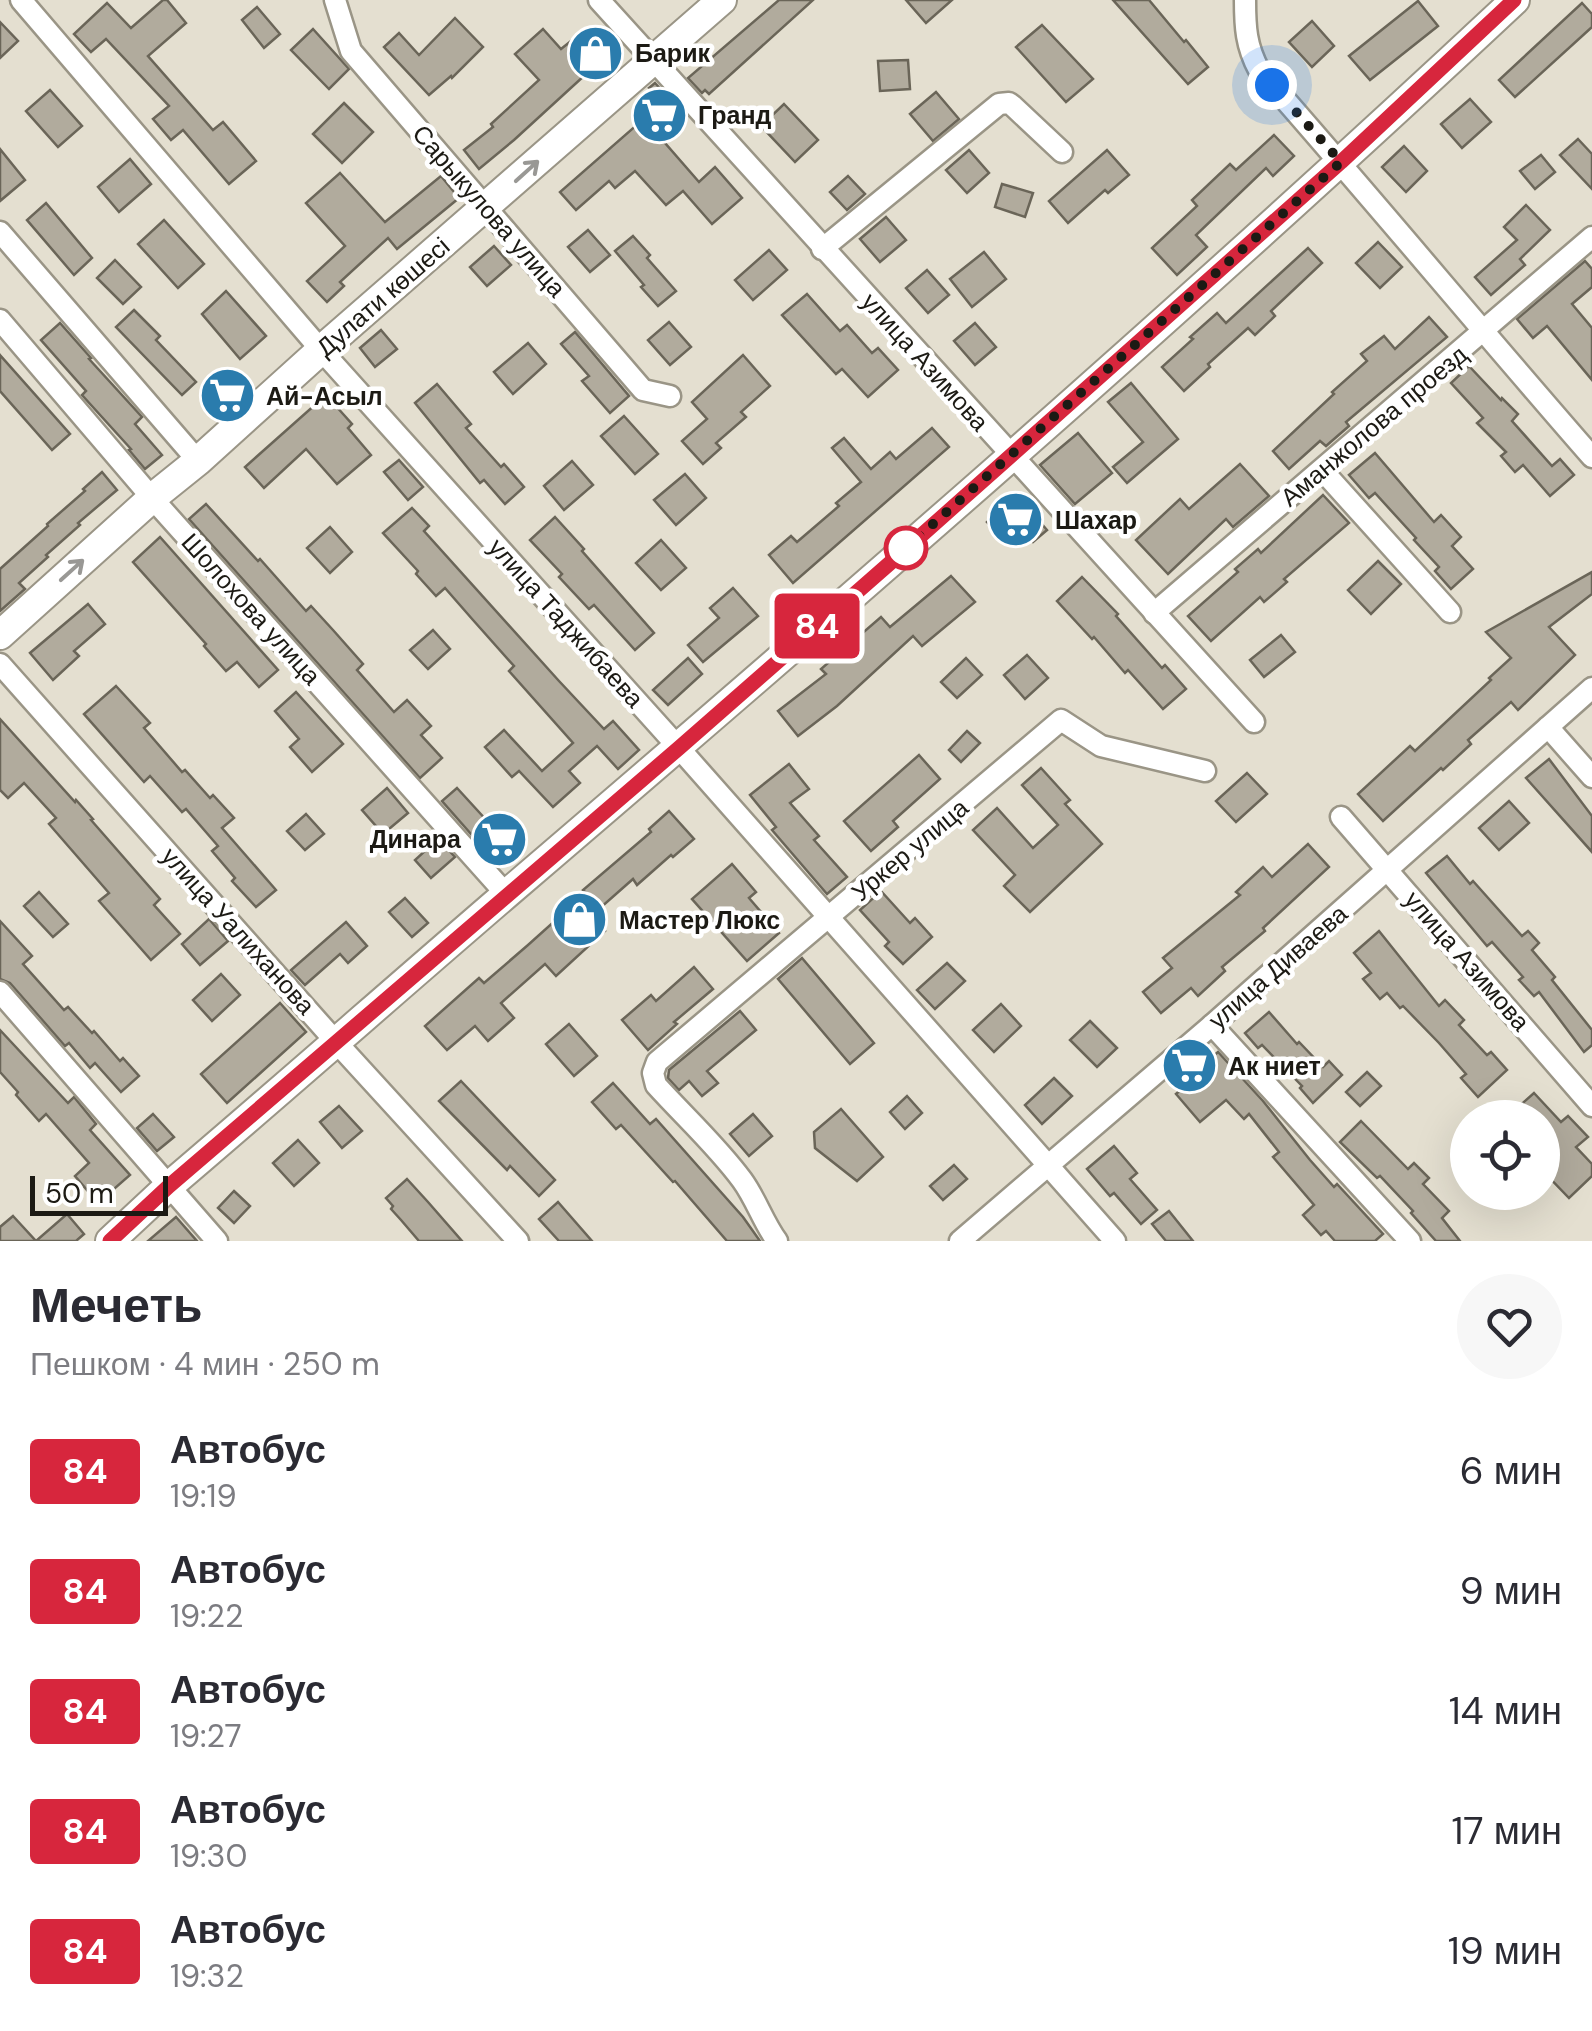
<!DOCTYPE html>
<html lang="ru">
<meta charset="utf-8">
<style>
body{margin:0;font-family:"DM Sans",sans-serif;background:#f7f7f7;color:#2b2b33;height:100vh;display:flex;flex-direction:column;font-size:38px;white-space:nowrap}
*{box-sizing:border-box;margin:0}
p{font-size:32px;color:#7c7c81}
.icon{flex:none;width:55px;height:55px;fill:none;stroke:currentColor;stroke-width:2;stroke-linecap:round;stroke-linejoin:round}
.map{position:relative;height:1241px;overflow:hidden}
.side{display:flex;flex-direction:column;background:#fff;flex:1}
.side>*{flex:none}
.badge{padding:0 20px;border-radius:8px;font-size:35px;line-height:65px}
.buttons{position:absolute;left:1450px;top:1100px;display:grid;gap:20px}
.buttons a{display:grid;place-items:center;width:110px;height:110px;border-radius:50%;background:#fff;box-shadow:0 10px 40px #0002;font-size:50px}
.scale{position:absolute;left:30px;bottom:25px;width:138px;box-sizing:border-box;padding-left:10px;border:5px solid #1c1a14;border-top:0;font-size:28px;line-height:35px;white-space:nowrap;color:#1c1a14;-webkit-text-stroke:8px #fff;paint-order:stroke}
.you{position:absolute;width:50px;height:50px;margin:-25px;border:8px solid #fff;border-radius:50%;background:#1a73e8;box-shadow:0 0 0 15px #1a73e833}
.map>.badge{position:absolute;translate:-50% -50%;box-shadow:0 0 0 5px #fff}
.round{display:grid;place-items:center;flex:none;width:105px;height:105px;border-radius:52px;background:#f7f7f7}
.head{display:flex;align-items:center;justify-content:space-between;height:170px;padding:0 30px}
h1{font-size:48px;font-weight:800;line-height:75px}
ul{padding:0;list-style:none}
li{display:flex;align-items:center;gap:30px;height:120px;padding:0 30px}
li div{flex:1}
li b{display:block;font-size:38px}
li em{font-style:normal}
li .badge{min-width:110px;font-weight:700;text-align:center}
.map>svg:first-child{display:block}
</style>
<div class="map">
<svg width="1592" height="1241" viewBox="0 0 1592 1241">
<rect width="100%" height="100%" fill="#e4dfd0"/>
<!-- building -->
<g fill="#b1ab9d" stroke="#6a6558" stroke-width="2.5">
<polygon points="163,0 167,0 186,23 148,56 213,130 223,122 256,161 229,184 183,130 171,140 153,119 169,106 106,39 91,52 74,34 107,3 131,28"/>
<polygon points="779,0 813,0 709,94 705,90 702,93 688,78"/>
<polygon points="906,0 952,0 926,23"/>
<polygon points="1113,0 1149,0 1184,42 1186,40 1208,67 1188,84"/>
<polygon points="1418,1 1438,26 1370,80 1349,56"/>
<polygon points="1582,3 1592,14 1592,27 1515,97 1499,80"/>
<polygon points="257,7 280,34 264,48 242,20"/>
<polygon points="455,18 483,47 452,78 451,76 429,95 384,47 399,33 419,55"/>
<polygon points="1312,21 1334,46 1312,67 1289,42"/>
<polygon points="0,22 18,41 0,58"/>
<polygon points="1042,25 1093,79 1066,102 1016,47"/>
<polygon points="313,29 349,69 329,89 291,50"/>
<polygon points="543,29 561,49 586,29 606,53 583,72 585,75 514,140 479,169 464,150 493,127 491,124 539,80 515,54"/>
<polygon points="908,60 910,89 880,91 878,61"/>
<polygon points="655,83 680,110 670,119 674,123 659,136 699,182 715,167 742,198 712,224 683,191 666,205 635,171 615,188 609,181 576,210 560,192 662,103 649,88"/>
<polygon points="50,90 82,126 58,147 26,111"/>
<polygon points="936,92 959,119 933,141 910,114"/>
<polygon points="1470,99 1491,122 1462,148 1441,124"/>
<polygon points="344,103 373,132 342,163 313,134"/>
<polygon points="784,104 818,140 795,162 761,126"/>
<polygon points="1274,135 1294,156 1273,176 1266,168 1196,235 1207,247 1177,275 1152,248 1197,206 1192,200 1230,164 1236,170"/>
<polygon points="1578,139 1592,154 1592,189 1560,155"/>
<polygon points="1404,146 1427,171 1406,192 1382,167"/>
<polygon points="0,149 25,180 0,201"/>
<polygon points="969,150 989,173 967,193 946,170"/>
<polygon points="1107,150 1129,175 1108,193 1105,190 1068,223 1049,201"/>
<polygon points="1541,155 1555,172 1535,189 1520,171"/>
<polygon points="130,159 151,184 119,212 98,187"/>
<polygon points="340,173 385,222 441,176 459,198 397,249 388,238 340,282 344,286 327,302 307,281 345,246 306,203"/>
<polygon points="848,176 865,194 847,210 830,192"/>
<polygon points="1002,184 1033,193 1025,217 995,207"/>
<polygon points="46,203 92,258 74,275 27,220"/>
<polygon points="1526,205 1550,230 1520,259 1525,265 1491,295 1475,277 1517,240 1504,227"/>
<polygon points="886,217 906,240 880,262 860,239"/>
<polygon points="164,220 204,264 178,288 138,244"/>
<polygon points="588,230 610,255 590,272 568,247"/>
<polygon points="633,236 650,255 647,258 676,291 658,306 641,287 644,285 615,251"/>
<polygon points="1378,242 1402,267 1380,288 1356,263"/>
<polygon points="494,246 511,265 487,286 470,267"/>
<polygon points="1308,248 1322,263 1271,311 1275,316 1255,335 1248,328 1208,364 1210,367 1184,391 1162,367 1193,339 1190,337 1217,313 1226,323"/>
<polygon points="769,250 787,270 753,300 735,280"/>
<polygon points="984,252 1006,279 972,307 950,279"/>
<polygon points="115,260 141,287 123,304 97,278"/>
<polygon points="1585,261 1592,269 1592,287 1572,304 1592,328 1592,380 1547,326 1533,338 1517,319"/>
<polygon points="927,270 949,295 928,313 906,288"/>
<polygon points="226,291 266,336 240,359 202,314"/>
<polygon points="807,294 840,331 847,325 872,353 878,348 898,370 868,397 842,369 836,374 782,315"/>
<polygon points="134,310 160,336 156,340 196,382 182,395 116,327"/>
<polygon points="1429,317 1447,337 1346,422 1349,426 1326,446 1320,441 1289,469 1273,451 1334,394 1332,392 1367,361 1361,354 1384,336 1395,349"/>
<polygon points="669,322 691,347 670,365 648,340"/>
<polygon points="60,323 91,358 89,359 142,417 135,424 162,455 145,469 129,450 131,449 82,395 86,391 41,340"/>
<polygon points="975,323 996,347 975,365 954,341"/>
<polygon points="381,330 397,349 375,367 360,348"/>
<polygon points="575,332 629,396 610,413 582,381 589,376 561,344"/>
<polygon points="528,343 546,364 513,394 494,372"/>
<polygon points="0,355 70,434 52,450 0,391"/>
<polygon points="743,355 770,386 741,412 746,417 716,443 721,448 703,464 682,441 707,419 692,402"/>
<polygon points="1469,366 1501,400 1502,398 1518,414 1512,421 1552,466 1560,459 1574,475 1550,496 1523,465 1515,472 1501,456 1506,452 1477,423 1483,418 1451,383"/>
<polygon points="1131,383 1178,439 1127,483 1113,467 1143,442 1108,402"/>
<polygon points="437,384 471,424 466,428 501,467 504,464 524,487 505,504 484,480 480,483 415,403"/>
<polygon points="326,395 352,424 348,428 371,455 337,484 306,449 264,488 245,467"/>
<polygon points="624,416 658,454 635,474 601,436"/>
<polygon points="932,428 949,447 793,583 769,555 791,536 797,542 839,506 836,503 861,482 832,448 844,438 871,469 890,452 896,459"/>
<polygon points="1078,433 1112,473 1075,504 1040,465"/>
<polygon points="1375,453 1434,522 1441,515 1461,537 1452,546 1473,569 1451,589 1435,571 1439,567 1414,540 1416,538 1375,493 1369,498 1349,475"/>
<polygon points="399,460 423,487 408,500 384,472"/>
<polygon points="572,461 593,485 564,510 544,486"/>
<polygon points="1240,464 1269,496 1233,527 1226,519 1168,574 1136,540 1180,499 1189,509"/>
<polygon points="102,472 117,490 78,523 80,525 46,555 48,557 19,583 25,589 0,611 0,569 48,526 47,524 85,491 83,489"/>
<polygon points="685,474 706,498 676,525 654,500"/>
<polygon points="1017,495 1047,530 1033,542 1017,523 1001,537 987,522"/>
<polygon points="1323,495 1349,523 1284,579 1287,582 1264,602 1260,597 1211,641 1188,616 1238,572 1235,569 1258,549 1261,553"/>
<polygon points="206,504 258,561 260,559 306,611 311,606 333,630 363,664 357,670 394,712 407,700 431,726 421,735 442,758 420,778 189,519"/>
<polygon points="412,508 429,526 424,531 559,681 604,729 613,721 639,750 618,769 597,746 569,771 580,783 553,807 519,771 512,777 485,747 504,730 542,771 573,743 509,671 514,666 473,620 445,588 436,596 416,574 418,571 383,533"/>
<polygon points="555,517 584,549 582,551 654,633 635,650 594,605 589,609 559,577 562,574 530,540"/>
<polygon points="330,527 352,552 330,573 307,548"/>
<polygon points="160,537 278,670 259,687 237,662 226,671 204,646 206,644 133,562"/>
<polygon points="661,540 686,568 661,590 636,563"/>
<polygon points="1378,561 1401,584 1371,614 1348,590"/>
<polygon points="1592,572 1592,594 1549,627 1575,655 1518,710 1511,702 1468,740 1471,744 1443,770 1441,768 1383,821 1358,794 1410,746 1415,751 1491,680 1489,678 1511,658 1486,632"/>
<polygon points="951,576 975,602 922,646 913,636 837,706 798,736 778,711 826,674 821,669 881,617 890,627"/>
<polygon points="1082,577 1118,614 1116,616 1162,668 1165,665 1186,689 1163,709 1128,670 1125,673 1094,637 1092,639 1057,601"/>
<polygon points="733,588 758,616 703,662 688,645 719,618 710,608"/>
<polygon points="88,604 105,624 74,651 79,656 53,680 30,653"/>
<polygon points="433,630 450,649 428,669 410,650"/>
<polygon points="1281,635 1295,652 1264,677 1250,660"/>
<polygon points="1027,655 1048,678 1025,699 1004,675"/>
<polygon points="688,658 702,674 668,705 653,690"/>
<polygon points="966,658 982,675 957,698 941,682"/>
<polygon points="116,686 150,723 144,728 182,772 185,770 210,798 213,795 234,818 222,828 276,890 256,907 232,881 235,878 212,851 218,846 186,809 182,812 150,776 144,782 84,714"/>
<polygon points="296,692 343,744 312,772 290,747 299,739 275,711"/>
<polygon points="0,719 75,802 76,800 93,819 91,820 160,899 154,905 180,934 151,960 99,901 109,893 49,824 56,818 24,783 8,798 0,790"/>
<polygon points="967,731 980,743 961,762 949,750"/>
<polygon points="919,755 940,779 893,821 898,827 871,851 844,821"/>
<polygon points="1549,759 1592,816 1592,852 1526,778"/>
<polygon points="789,764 809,789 790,803 819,836 814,840 847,877 827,894 772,830 776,827 750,795"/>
<polygon points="1041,768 1070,800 1065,804 1102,844 1030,912 1004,886 1015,875 973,830 997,808 1033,848 1058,825 1022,785"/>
<polygon points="1247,773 1267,794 1236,822 1216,801"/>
<polygon points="387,788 408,813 383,834 362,810"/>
<polygon points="457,788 489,823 492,820 512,842 493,859 442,801"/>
<polygon points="1509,801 1529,823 1499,850 1479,828"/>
<polygon points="669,811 694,839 673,857 671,855 637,885 633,879 591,916 605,931 556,976 545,964 501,1003 514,1018 488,1041 475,1026 447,1050 425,1026 479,978 484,983 528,945 586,893 583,890 651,832 649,829"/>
<polygon points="306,814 324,834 305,850 287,831"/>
<polygon points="438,839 455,857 431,878 415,860"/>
<polygon points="1308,844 1329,867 1263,928 1265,931 1222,967 1225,971 1198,996 1191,988 1161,1013 1143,992 1172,968 1163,958 1240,895 1236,892 1263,867 1272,877"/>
<polygon points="1447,856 1470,884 1473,881 1522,936 1528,931 1539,943 1532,950 1555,977 1552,980 1592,1030 1592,1045 1584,1052 1539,992 1534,996 1519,980 1523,977 1492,942 1487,946 1426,873"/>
<polygon points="732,864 756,892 749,898 779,933 747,961 692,899"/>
<polygon points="881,891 910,923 915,918 932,937 903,964 885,946 889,942 860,910"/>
<polygon points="39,892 68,924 53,937 24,906"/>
<polygon points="405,898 428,923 412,937 389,912"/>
<polygon points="209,919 228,941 200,965 182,944"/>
<polygon points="0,921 32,956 23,964 64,1010 68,1007 92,1033 94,1031 120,1061 123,1058 139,1076 121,1092 95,1063 90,1068 69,1043 65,1046 10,983 0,979"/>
<polygon points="346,922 367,946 348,963 340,954 305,985 291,970"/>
<polygon points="1379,931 1439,1006 1445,1000 1464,1020 1459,1025 1487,1055 1491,1052 1507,1070 1478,1097 1461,1078 1466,1074 1439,1043 1403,1006 1400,1008 1387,993 1380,999 1363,979 1371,973 1354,953"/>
<polygon points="802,958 874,1043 850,1064 778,979"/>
<polygon points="947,963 965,981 935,1009 917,990"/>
<polygon points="694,967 713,989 674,1022 677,1024 648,1050 622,1020 651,995 656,1001"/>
<polygon points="221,974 240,995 212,1021 193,1000"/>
<polygon points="280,1003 306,1032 227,1103 201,1074"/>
<polygon points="1001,1004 1021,1026 994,1052 973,1030"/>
<polygon points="740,1011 756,1030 707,1071 718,1083 702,1096 689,1081 679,1090 668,1078 669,1070"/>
<polygon points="1269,1012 1297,1044 1299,1042 1323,1067 1329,1061 1342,1075 1313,1103 1300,1088 1302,1086 1262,1045 1258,1048 1245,1033"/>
<polygon points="1090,1021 1117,1048 1097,1067 1070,1040"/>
<polygon points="569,1024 597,1056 574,1076 546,1044"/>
<polygon points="0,1030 68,1103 74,1097 96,1124 90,1130 130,1175 98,1203 75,1176 89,1163 46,1114 39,1121 16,1095 18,1092 0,1072"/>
<polygon points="1218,1052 1263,1101 1310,1160 1334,1187 1337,1184 1383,1234 1375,1241 1335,1241 1326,1231 1321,1235 1303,1215 1314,1205 1273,1157 1279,1152 1249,1114 1244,1119 1226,1100 1200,1122 1176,1094 1200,1073 1197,1070"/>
<polygon points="1367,1072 1381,1086 1360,1106 1346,1092"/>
<polygon points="1054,1078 1072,1096 1042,1124 1025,1105"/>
<polygon points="461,1081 555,1180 539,1196 510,1166 507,1170 439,1101"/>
<polygon points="613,1083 650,1124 656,1119 743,1217 760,1241 727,1241 675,1181 673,1182 621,1125 616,1129 592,1102"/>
<polygon points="1534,1093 1561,1122 1568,1116 1588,1137 1576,1147 1592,1164 1592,1176 1569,1198 1542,1170 1542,1118 1506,1118"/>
<polygon points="907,1096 922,1113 905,1129 890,1112"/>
<polygon points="339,1106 362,1131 342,1148 320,1122"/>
<polygon points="841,1109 883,1157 857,1181 815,1148 814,1132"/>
<polygon points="153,1114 174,1137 157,1151 137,1128"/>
<polygon points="753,1114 772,1136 749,1156 730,1134"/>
<polygon points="1361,1121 1408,1169 1414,1163 1429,1178 1423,1184 1449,1211 1442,1218 1460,1241 1436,1241 1411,1213 1413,1211 1380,1176 1377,1178 1340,1142"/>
<polygon points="298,1140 319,1163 294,1186 273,1163"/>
<polygon points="1114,1146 1137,1173 1130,1179 1157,1210 1141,1224 1114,1193 1110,1196 1087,1169"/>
<polygon points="954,1165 967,1179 943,1200 930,1186"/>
<polygon points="407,1179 428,1202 462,1241 419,1241 401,1220 391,1209 393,1206 386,1198"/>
<polygon points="234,1191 250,1206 234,1223 218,1208"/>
<polygon points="558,1202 592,1241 559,1241 539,1219"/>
<polygon points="1169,1211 1193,1241 1166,1241 1152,1224"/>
<polygon points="67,1214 84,1234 76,1241 36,1241"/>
<polygon points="13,1216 36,1241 0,1241 0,1227"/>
<polygon points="176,1217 197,1241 148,1241"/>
</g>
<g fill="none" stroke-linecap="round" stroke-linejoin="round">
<defs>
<g id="street">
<polyline points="21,0 321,350 679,748 1115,1241"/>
<polyline points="335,0 351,51 643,390 670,396"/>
<polyline points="599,0 1254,722"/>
<path d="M 1245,0 C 1245,27 1246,46 1259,70 C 1372,198 1480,329 1592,457"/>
<polyline points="0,232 198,461"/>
<polyline points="822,249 999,104 1009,103 1013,106 1062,152"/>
<polyline points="0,320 152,498 506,894"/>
<polyline points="1322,470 1450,612"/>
<polyline points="1154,613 1592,237"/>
<polyline points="0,664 337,1043 518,1241"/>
<polyline points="1548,727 1592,777"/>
<polyline points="1341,817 1592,1106"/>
<polyline points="0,992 217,1241"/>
<polyline points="1212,1025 1410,1241"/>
<path d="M 777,1241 C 763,1222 756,1199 742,1180 C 717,1146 684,1116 656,1085 L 653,1073 L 657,1062 L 1061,720 L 1101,746 L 1205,771"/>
<polyline points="960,1241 1212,1025 1592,688"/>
</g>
<g id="secondary">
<polyline points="0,635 152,498 198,461 321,350 722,0"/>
<path d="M 110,1241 L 169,1186 C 283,1089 396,989 510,891 C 850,600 1188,306 1515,0"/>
</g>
</defs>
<!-- street casing -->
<use href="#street" stroke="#9a9586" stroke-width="25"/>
<!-- secondary casing -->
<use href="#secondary" stroke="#9a9586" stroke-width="32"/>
<!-- street -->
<use href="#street" stroke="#fff" stroke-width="20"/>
<!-- secondary -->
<use href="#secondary" stroke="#fff" stroke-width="28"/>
</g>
<!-- one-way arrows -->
<defs><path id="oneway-shaft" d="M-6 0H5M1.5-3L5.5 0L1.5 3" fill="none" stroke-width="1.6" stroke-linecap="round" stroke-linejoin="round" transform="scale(2.5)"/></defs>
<g stroke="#999895">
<use href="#oneway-shaft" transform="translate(527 171) rotate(-42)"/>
<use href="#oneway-shaft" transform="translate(72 570) rotate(-42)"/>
</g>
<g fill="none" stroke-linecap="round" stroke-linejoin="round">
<defs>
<polyline id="line" points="110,1241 169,1186 679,748 906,549 1341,162 1514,0"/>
</defs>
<!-- line casing -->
<use href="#line" stroke="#fff" stroke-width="22"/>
<!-- line -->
<use href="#line" stroke="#d7263d" stroke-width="15"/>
<!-- walk -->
<polyline stroke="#1c1a14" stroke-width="10" stroke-dasharray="0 18" points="906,548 1341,162 1272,85"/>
</g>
<!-- icons -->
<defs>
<symbol id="shop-disc" viewBox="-11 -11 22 22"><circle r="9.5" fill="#2a7cad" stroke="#fff"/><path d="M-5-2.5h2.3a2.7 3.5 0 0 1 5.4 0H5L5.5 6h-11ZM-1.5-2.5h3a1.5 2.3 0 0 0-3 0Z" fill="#fff"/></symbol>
<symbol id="supermarket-disc" viewBox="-11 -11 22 22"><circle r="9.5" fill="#2a7cad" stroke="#fff"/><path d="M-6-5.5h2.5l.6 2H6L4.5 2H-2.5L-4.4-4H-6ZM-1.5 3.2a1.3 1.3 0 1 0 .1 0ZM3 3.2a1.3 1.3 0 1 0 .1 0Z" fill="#fff"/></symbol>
</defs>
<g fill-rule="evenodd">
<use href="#shop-disc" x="564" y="22" width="63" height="63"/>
<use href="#supermarket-disc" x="628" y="84" width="63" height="63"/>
<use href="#supermarket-disc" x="196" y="364" width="63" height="63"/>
<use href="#supermarket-disc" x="984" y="488" width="63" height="63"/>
<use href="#supermarket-disc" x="468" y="808" width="63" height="63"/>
<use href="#shop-disc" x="548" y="888" width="63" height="63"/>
<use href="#supermarket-disc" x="1158" y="1034" width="63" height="63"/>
</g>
<!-- markers -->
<circle fill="#fff" stroke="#d7263d" stroke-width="5" cx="906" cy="548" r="20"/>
<g text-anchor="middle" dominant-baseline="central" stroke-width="9" stroke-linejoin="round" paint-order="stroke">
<!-- poi labels -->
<g font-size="25" font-weight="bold" fill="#1c1a14" stroke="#fff" text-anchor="start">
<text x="635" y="53">Барик</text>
<text x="698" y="115">Гранд</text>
<text x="266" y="396">Ай-Асыл</text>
<text x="1055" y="520">Шахар</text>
<text x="461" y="839" text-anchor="end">Динара</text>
<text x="619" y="920">Мастер Люкс</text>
<text x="1228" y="1066">Ак ниет</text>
</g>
<!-- street labels -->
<g font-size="25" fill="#1c1a14" stroke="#fff">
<text transform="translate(489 211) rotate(49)">Сарыкулова улица</text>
<text transform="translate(383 297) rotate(-41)">Дулати көшесі</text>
<text transform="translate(925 362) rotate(48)">улица Азимова</text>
<text transform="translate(1374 426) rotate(-40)">Аманжолова проезд</text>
<text transform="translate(251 609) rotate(48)">Шолохова улица</text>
<text transform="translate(566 623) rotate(48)">улица Таджибаева</text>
<text transform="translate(910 850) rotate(-40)">Уркер улица</text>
<text transform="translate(238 931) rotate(48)">улица Уалиханова</text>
<text transform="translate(1467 961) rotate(49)">улица Азимова</text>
<text transform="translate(1278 967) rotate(-41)">улица Диваева</text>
</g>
</g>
</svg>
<div class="buttons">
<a><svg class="icon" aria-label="locate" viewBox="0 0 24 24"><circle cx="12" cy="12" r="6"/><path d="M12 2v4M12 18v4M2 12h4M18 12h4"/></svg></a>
</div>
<div class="scale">50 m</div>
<div class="you" style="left:1272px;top:85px"></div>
<b class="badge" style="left:817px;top:626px;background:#d7263d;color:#fff">84</b>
</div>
<section class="side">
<div class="head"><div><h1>Мечеть</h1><p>Пешком · 4 мин · 250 m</p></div><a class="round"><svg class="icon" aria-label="heart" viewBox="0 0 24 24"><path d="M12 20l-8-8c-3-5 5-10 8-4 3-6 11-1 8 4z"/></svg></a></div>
<ul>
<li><span class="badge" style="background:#d7263d;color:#fff">84</span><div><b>Автобус</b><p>19:19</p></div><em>6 мин</em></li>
<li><span class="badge" style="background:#d7263d;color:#fff">84</span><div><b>Автобус</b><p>19:22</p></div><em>9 мин</em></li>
<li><span class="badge" style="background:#d7263d;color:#fff">84</span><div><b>Автобус</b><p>19:27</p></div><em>14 мин</em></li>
<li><span class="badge" style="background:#d7263d;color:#fff">84</span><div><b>Автобус</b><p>19:30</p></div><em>17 мин</em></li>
<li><span class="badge" style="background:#d7263d;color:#fff">84</span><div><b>Автобус</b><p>19:32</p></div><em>19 мин</em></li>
</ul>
</section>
